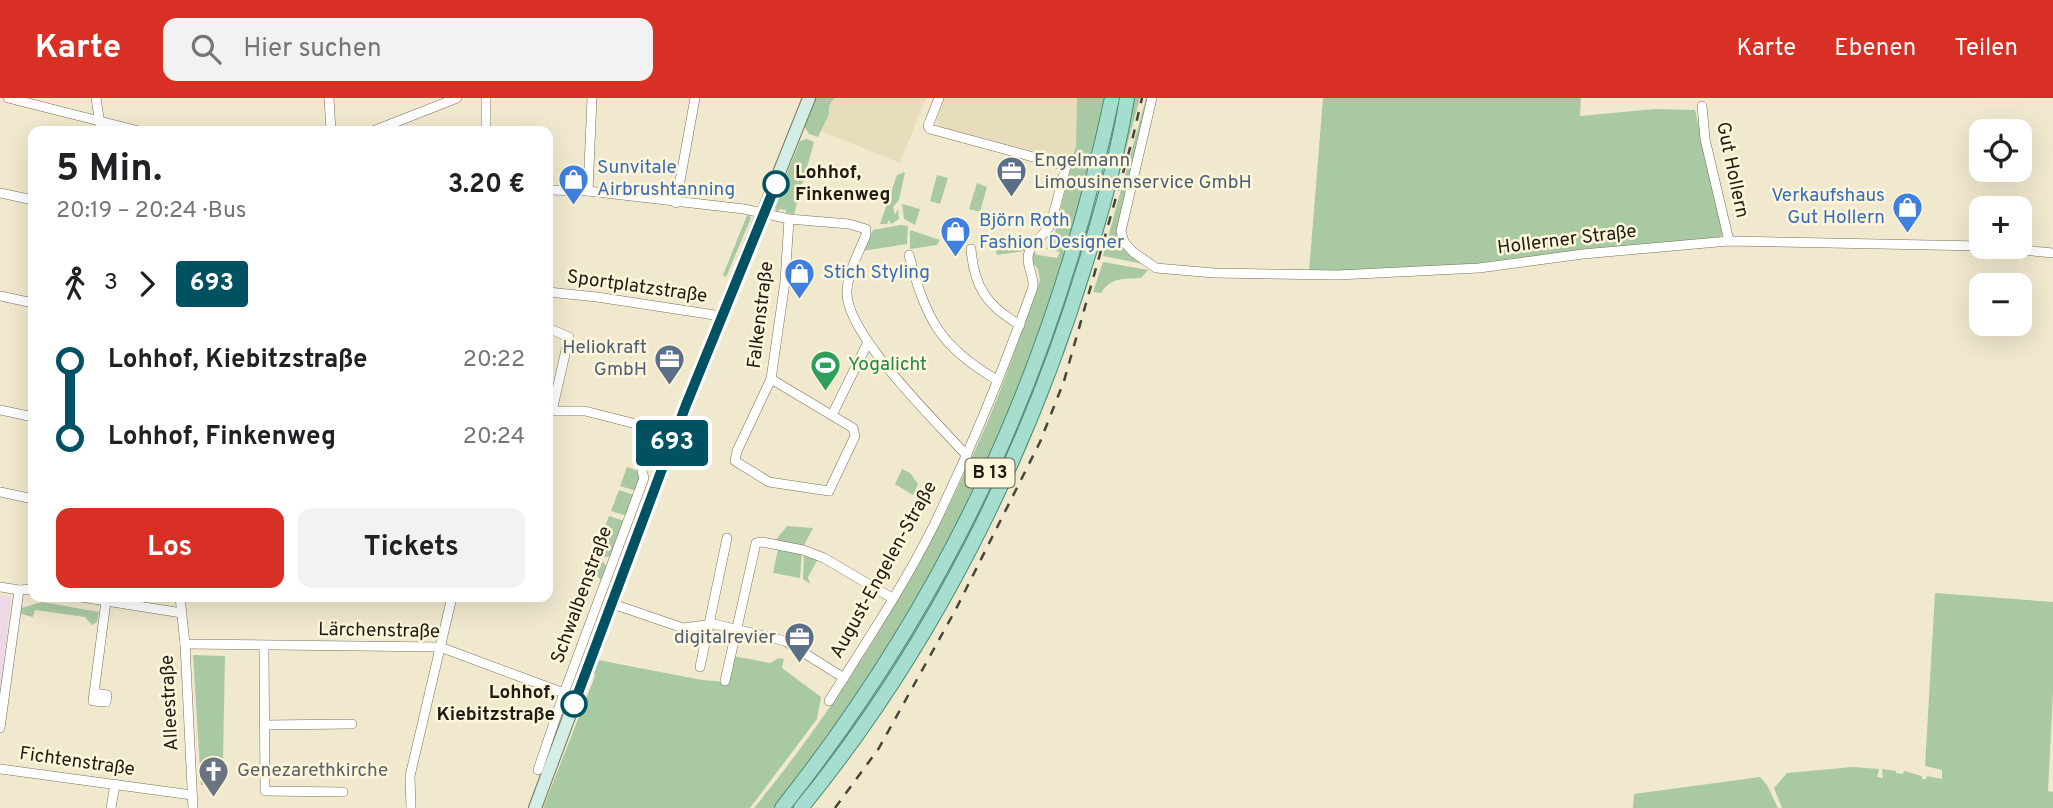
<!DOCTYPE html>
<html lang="de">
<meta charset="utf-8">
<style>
body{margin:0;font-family:Overpass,sans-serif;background:#f2f2f2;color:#202124;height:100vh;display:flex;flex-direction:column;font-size:26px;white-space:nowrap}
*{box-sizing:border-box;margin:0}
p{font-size:23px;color:#757577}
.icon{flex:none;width:38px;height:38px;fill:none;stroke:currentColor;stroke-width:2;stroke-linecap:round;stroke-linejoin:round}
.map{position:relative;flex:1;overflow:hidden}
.sheet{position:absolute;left:28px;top:28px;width:525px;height:476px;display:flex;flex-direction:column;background:#fff;border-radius:14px;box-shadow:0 7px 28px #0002}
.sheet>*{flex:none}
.badge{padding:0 14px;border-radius:5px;font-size:24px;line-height:46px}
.buttons{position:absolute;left:1969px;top:21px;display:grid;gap:14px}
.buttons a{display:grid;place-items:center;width:63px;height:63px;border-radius:14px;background:#fff;box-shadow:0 7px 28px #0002;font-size:35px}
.map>.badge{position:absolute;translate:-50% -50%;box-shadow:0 0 0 4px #fff}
.legs{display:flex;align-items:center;gap:10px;height:77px;padding:0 28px;font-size:23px}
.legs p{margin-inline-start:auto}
.headline{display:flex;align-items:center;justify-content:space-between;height:119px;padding:0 28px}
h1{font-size:38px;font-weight:700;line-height:52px}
.action{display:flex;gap:14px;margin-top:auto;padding:14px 28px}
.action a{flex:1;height:80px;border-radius:14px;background:#d93025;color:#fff;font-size:28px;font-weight:700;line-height:80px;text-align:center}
.action a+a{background:#f2f2f2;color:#202124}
ul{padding:0 28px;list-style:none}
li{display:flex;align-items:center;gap:24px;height:77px;font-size:26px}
li i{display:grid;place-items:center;width:10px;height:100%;margin:0 9px;background:currentColor}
li i::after{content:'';width:18px;height:18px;margin:-9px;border:5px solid;border-radius:50%;background:#fff}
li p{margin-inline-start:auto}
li:first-child i{background:linear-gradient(#0000 50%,currentColor 0)}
li:last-child i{background:linear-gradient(currentColor 50%,#0000 0)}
header{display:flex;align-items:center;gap:42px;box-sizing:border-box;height:98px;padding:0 35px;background:#d93025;color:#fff}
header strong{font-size:33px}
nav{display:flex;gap:38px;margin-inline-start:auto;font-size:24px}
.search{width:490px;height:63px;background:#f2f2f2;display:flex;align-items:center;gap:18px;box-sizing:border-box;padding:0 24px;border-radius:14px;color:#757577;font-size:26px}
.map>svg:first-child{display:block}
</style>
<header>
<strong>Karte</strong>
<div class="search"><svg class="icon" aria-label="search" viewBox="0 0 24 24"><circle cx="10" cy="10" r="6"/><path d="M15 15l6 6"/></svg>Hier suchen</div>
<nav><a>Karte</a><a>Ebenen</a><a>Teilen</a></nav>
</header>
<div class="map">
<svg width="2053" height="710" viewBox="0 0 2053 710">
<rect width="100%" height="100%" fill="#f0e9ce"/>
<!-- built -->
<g fill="#e7ddbc">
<polygon points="817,0 926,0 900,65 806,27"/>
<polygon points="943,0 1077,0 1076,47 1072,63 940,31 935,20"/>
</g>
<!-- education -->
<polygon fill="#ecd8e7" points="0,497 11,499 0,599"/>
<!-- green -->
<g fill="#a9c9a3">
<polygon points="814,0 834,0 829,8 829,16 818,39 809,36 804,28"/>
<path d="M 1077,0 L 1107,0 L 1103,22 L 1045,227 L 960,426 L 881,565 L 778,710 L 754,710 C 843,601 919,478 976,350 C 1001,296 1020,238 1040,182 L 1038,171 L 1032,164 L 1033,154 L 1038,157 L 1057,160 L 1060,154 L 1046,151 L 1053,142 L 1076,47 Z"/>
<polygon points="1117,0 1119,0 1085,149 1082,148"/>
<polygon points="1133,0 1140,0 1099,150 1098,149"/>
<polygon points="1146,0 1149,0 1121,111 1118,139 1148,167 1103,158"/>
<polygon points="1323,0 1581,0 1580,18 1655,11 1695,12 1724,135 1720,139 1478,166 1309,174"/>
<polygon points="807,41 814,44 794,116 786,115 786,112 780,111 777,114 774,108 782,89 785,89 786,84 784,83 800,43"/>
<polygon points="905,74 899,102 893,109 895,117 898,111 899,121 891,126 889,122 887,126 880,126 897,77"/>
<polygon points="937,77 948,80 940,106 930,103"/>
<polygon points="977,85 987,89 980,114 969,111"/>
<polygon points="902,106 920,111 915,127 904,121"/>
<polygon points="748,115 751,120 726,179 723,177"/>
<polygon points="901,127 908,128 907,146 862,153 873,132"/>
<polygon points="910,132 940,142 937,147 910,151"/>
<polygon points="992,140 1011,146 1024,146 1024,153 997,157"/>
<polygon points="1077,164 1080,165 1067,209 1006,366 939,496 865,615 796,710 789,710 890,568 1062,208"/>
<path d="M 1103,164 L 1148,172 L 1141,180 C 1124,181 1111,179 1101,195 L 1093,194 Z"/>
<polygon points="627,369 638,373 640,384 636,393 620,388"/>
<polygon points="902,371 910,375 918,386 913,397 895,386"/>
<polygon points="619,392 634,397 627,418 611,413"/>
<polygon points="609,418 624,423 611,458 605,459 595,455"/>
<polygon points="787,428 813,430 803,449 775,443"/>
<polygon points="778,451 802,454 800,480 773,475"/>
<polygon points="804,454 818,461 808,479 810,486 803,481"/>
<polygon points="593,461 603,464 607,469 602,483 589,470"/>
<polygon points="1935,495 2053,504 2053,594 2048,693 2053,694 2053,684 2053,710 1782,710 1774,690 1787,675 1853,669 1879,671 1877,679 1883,680 1882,671 1896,673 1896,675 1903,676 1904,673 1922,678 1922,681 1926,681 1927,678 1942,681 1942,672 1925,668"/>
<polygon points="42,504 99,514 97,524 92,527 85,519 35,512 33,519 21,516 21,510"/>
<polygon points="193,557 225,558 223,661 220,666 218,686 201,687"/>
<polygon points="733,558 770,565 779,560 784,561 782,570 821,599 817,621 750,710 543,710 595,578 593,571 598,562 702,582 728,584"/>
<polygon points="1760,679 1767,687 1778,710 1633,710 1634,696"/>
</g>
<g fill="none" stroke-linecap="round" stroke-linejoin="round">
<defs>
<g id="street">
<polyline points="8,0 139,33"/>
<polyline points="96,0 101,33"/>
<polyline points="329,0 331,33"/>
<polyline points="1152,0 1121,133 1124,144 1133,154 1156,170 1214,175 1338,177 1479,170 1583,156 1729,143 1981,148"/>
<polyline points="1702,8 1705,41 1729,143"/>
<polyline points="373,33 457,0"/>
<polyline points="486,33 486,0"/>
<path d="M 548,92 L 588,93 L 744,111 L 789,121 L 849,126 L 866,131 L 866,137 C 859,154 848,174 847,193 C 844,235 938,325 967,358"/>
<polyline points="588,93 592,0"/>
<polyline points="0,95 33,102"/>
<polyline points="676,105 695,0"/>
<polyline points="1993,149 2053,155"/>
<path d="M 971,151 C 974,189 987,208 1020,227"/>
<path d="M 909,157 C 926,221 939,248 997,282"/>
<polyline points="548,194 597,199 721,218"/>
<polyline points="0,198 33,205"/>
<polyline points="548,230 569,239 552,313"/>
<polyline points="771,281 853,330 855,338 829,393 769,384 735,363 737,353 771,281 785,184 789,121"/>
<polyline points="0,312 33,319"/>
<polyline points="549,313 585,313 636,326"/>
<polyline points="832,317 868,244"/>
<polyline points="0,394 33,401"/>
<polyline points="0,489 19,492 33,491"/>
<polyline points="81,499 182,515"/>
<polyline points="180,499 185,546 193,710"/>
<polyline points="613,506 683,530 714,526 785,543 844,580"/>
<polyline points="185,546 440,549 564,595"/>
<polyline points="264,549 265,693 343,694"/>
<polyline points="700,569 727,440"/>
<polyline points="725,583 756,445 762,444 803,452 824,460 892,500"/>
<polyline points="94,595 107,597 106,604 93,603 106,503"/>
<path d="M 829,603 C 865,546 903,489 933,429 C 971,351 1004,271 1033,189 C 1034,178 1028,171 1028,160 C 1028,147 1045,137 1051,126 L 1066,68 L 930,31 L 928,28 L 939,0"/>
<polyline points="264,627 352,626"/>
<polyline points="0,630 19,492"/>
<polyline points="0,671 192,697"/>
<polyline points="538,672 564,595 644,380 642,373"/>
<polyline points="111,710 115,686"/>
<polyline points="411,710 410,678 452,499"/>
</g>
<polyline id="secondary" points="535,710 682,317 809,0"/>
<g id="primary">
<path d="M 782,710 C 952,496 1055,266 1112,0"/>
<path d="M 801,710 C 931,551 1026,361 1086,164 C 1103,110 1118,56 1127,0"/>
</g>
</defs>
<!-- street casing -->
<use href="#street" stroke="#78715a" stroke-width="10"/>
<!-- secondary casing -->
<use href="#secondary" stroke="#78715a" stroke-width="14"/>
<!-- primary casing -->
<use href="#primary" stroke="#4f8a77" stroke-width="16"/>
<!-- street -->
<use href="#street" stroke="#fff" stroke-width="9"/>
<!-- secondary -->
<use href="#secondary" stroke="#d2eee6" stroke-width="12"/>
<!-- primary -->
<use href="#primary" stroke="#a5ddce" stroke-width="14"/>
<!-- rail -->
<polyline stroke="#484437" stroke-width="2.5" stroke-dasharray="9 9" stroke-linecap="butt" points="835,710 879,650 956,511 1040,344 1064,283 1132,43 1142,0"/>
</g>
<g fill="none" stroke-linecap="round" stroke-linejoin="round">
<defs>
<polyline id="line-1" points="574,606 686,307 776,86"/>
</defs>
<!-- line-1 casing -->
<use href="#line-1" stroke="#fff" stroke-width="16"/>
<!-- line-1 -->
<use href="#line-1" stroke="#005262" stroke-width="10"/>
</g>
<!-- icons -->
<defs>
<symbol id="office-pin" viewBox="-11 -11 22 30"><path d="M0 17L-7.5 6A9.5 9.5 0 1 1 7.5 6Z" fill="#5c6f8a" stroke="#fdf6db"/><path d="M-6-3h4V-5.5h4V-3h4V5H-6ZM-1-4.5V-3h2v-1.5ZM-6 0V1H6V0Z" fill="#fff"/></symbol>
<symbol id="shop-pin" viewBox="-11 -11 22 30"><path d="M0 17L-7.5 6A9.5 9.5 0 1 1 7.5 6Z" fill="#3f7fe0" stroke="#fdf6db"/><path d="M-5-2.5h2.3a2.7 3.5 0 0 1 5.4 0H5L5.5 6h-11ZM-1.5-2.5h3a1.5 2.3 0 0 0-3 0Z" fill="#fff"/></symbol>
<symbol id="stadium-pin" viewBox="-11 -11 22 30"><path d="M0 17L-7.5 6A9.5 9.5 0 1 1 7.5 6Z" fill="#2e9e5b" stroke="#fdf6db"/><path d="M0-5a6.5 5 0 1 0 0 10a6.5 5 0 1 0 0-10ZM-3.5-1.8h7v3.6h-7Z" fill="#fff"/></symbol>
<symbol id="church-pin" viewBox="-11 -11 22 30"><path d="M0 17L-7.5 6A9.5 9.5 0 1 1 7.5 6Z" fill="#6b7280" stroke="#fdf6db"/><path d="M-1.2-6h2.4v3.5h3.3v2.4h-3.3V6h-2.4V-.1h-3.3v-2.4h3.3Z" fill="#fff"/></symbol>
</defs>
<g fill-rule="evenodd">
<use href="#office-pin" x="994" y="56" width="35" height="47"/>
<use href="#shop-pin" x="556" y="64" width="35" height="47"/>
<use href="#shop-pin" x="1890" y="92" width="35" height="47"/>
<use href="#shop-pin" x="938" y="116" width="35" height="47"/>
<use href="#shop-pin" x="782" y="158" width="35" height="47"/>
<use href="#office-pin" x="652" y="244" width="35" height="47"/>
<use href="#stadium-pin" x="808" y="250" width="35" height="47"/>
<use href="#office-pin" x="782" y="522" width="35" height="47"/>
<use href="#church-pin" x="196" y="656" width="35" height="47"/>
</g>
<!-- markers -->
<g fill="#fff" stroke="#005262" stroke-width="3.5">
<circle cx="776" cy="86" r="12"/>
<circle cx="574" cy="606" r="12"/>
</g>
<g text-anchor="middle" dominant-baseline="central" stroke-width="5" stroke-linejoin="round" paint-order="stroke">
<!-- shield labels -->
<rect fill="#fdf6db" stroke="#625d4f" stroke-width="2" x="965.5" y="360.5" width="49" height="29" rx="5"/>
<g font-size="18" font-weight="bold" fill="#1f1c13">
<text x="990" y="375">B 13</text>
</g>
<!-- service labels -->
<g font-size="19" fill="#4e5e75" stroke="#fdf6db" text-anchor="end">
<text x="1034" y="63" text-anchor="start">Engelmann<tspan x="1034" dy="22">Limousinenservice GmbH</tspan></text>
<text x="647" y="250">Heliokraft<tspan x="647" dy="22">GmbH</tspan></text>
<text x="776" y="540">digitalrevier</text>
</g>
<!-- shop labels -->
<g font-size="19" fill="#366cbe" stroke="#fdf6db" text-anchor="start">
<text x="597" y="70">Sunvitale<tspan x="597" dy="22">Airbrushtanning</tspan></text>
<text x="1885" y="98" text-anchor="end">Verkaufshaus<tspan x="1885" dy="22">Gut Hollern</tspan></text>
<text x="979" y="123">Björn Roth<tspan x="979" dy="22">Fashion Designer</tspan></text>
<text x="823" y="175">Stich Styling</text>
</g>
<!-- street labels -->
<g font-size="19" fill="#1f1c13" stroke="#fdf6db">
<text transform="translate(1732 72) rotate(78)">Gut Hollern</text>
<text transform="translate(1567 142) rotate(-7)">Hollerner Straße</text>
<text transform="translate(637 189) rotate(8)">Sportplatzstraße</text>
<text transform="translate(761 217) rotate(-83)">Falkenstraße</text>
<text transform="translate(884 472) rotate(-61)">August-Engelen-Straße</text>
<text transform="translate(582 497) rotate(-70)">Schwalbenstraße</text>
<text transform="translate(379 533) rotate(1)">Lärchenstraße</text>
<text transform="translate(170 605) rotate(-93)">Alleestraße</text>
<text transform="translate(77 664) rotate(8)">Fichtenstraße</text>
</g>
<!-- stop labels -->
<g font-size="19" font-weight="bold" fill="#1f1c13" stroke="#fdf6db" text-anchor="start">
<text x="795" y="75">Lohhof,<tspan x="795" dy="22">Finkenweg</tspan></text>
<text x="555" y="595" text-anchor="end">Lohhof,<tspan x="555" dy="22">Kiebitzstraße</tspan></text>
</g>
<!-- leisure labels -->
<g font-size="19" fill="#27864d" stroke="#fdf6db" text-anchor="start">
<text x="848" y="267">Yogalicht</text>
</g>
<!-- worship labels -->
<g font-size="19" fill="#5b616d" stroke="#fdf6db" text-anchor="start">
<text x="237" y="673">Genezarethkirche</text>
</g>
</g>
</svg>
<div class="buttons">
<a><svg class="icon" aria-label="locate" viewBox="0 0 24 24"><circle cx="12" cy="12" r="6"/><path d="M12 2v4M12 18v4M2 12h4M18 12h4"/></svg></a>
<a>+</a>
<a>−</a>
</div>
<b class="badge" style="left:672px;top:345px;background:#005262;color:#fff">693</b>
<section class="sheet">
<div class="headline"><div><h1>5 Min.</h1><p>20:19 – 20:24 · Bus</p></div><b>3.20 €</b></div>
<div class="legs"><svg class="icon" aria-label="walk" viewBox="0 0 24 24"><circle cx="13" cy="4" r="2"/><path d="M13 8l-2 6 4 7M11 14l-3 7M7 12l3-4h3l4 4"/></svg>3<svg class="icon" aria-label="forward" viewBox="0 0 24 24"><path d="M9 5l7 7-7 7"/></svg><b class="badge" style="background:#005262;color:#fff">693</b></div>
<ul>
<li><i style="color:#005262"></i><b>Lohhof, Kiebitzstraße</b><p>20:22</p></li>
<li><i style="color:#005262"></i><b>Lohhof, Finkenweg</b><p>20:24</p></li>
</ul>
<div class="action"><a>Los</a><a>Tickets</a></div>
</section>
</div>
